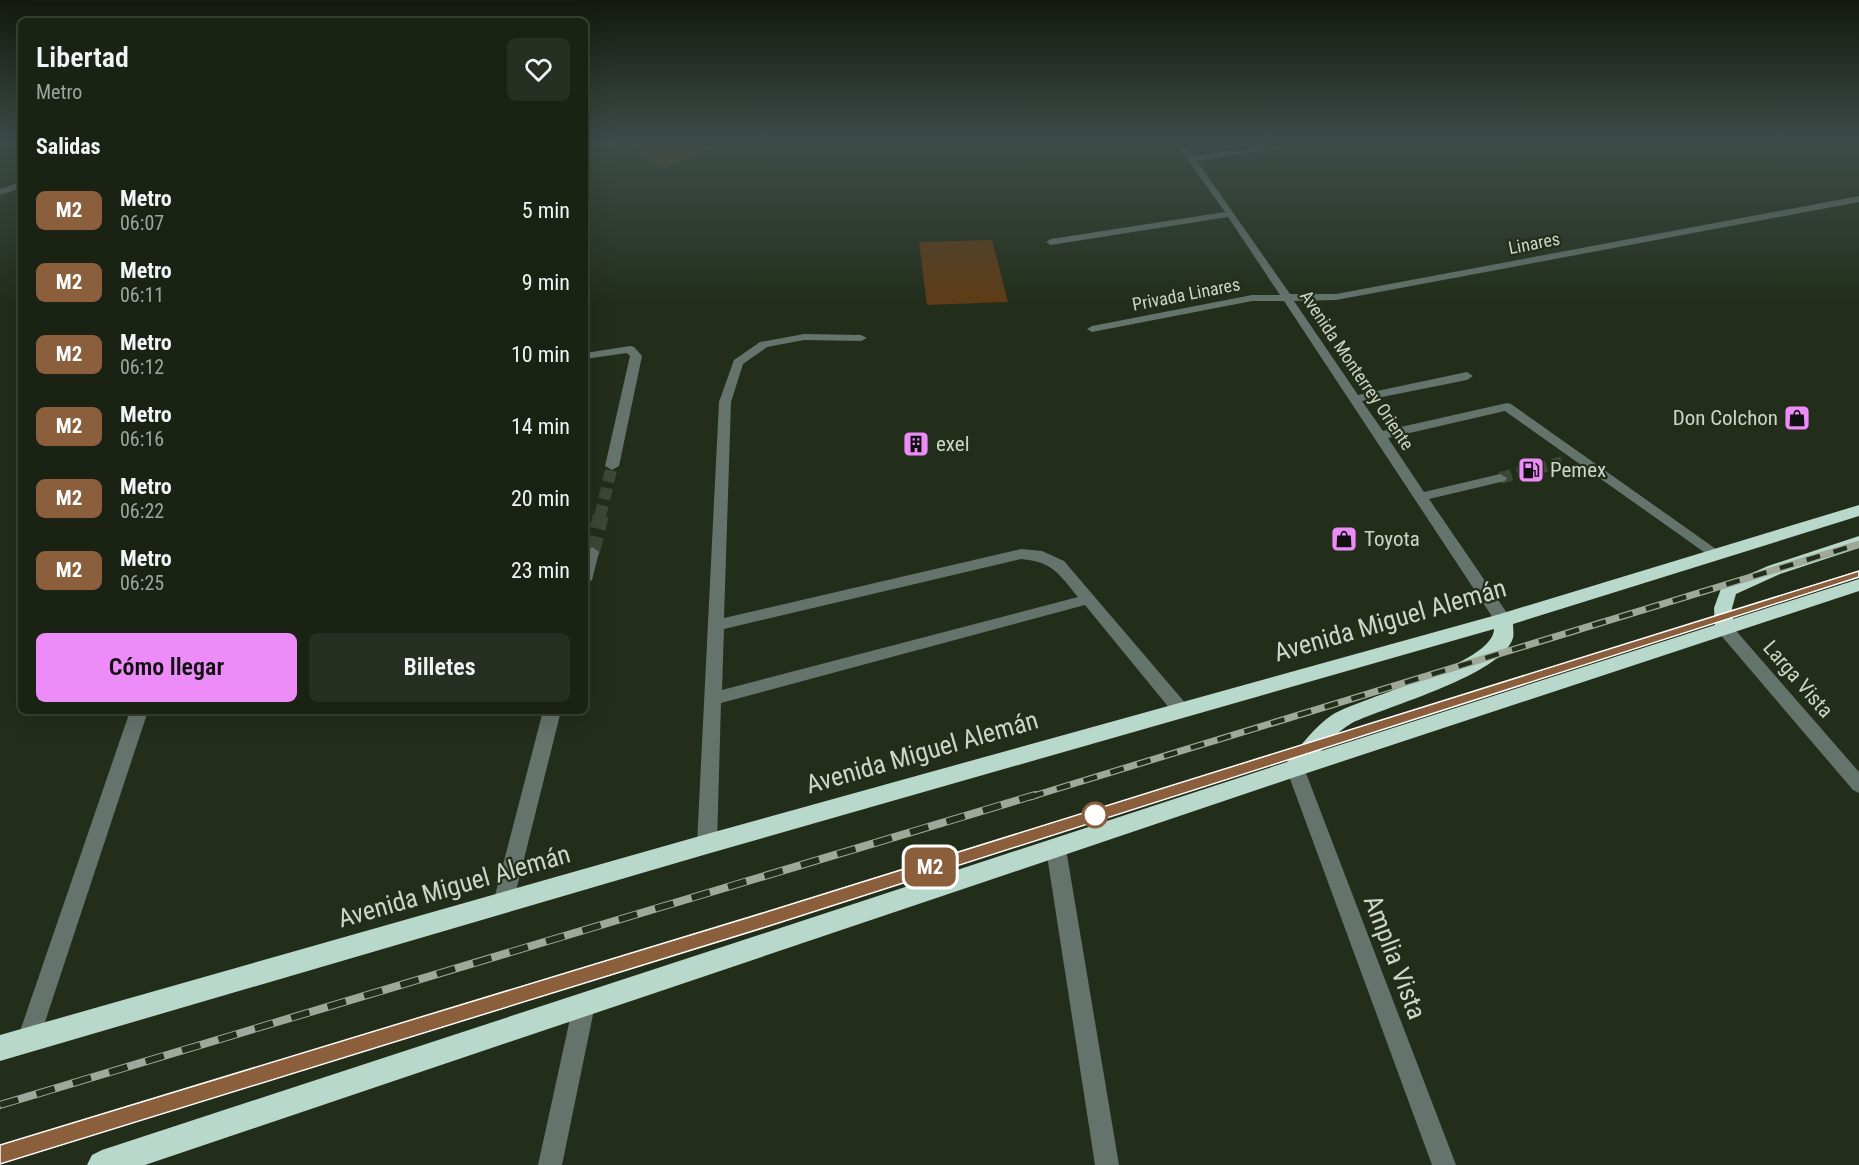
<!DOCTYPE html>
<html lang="es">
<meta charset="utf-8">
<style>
body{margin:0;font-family:"Roboto Condensed",sans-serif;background:#272f22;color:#f1f3f6;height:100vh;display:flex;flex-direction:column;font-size:22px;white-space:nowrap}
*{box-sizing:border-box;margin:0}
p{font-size:20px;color:#9fa4a0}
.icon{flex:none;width:33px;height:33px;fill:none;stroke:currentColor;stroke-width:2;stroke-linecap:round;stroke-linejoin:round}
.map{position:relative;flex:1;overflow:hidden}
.details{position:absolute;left:18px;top:18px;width:570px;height:696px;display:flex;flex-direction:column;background:#1a2214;border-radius:9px;box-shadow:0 6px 24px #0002,0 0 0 2px #383f34}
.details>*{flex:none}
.badge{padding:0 12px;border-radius:9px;font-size:21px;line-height:39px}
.map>.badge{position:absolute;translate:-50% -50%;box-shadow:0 0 0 3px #fff}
h2{padding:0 18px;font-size:22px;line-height:54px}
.round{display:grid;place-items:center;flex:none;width:63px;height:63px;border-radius:9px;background:#272f22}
.overview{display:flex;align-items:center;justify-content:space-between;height:102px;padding:0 18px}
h1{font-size:28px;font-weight:600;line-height:45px}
.button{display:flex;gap:12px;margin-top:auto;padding:12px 18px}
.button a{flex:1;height:69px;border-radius:9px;background:#ed8cf9;color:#111;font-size:24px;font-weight:600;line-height:69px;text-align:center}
.button a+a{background:#272f22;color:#f1f3f6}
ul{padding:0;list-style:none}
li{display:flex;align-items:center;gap:18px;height:72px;padding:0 18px}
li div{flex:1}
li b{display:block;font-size:22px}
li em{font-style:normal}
li .badge{min-width:66px;font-weight:700;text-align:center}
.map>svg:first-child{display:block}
</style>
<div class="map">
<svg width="1859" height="1165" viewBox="0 0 1859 1165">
<rect width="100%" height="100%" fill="#222e1a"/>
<!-- green -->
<g fill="#5e3b15">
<polygon points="623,142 728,142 661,169"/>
<polygon points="992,240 1008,302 927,305 919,242"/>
</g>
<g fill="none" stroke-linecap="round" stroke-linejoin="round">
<!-- minor-tunnel-far1 -->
<g stroke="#3c4734" stroke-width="12" stroke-dasharray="12 6" stroke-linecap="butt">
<polyline points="1500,478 1562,462"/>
<polyline points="600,517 612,466"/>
</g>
<!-- minor-tunnel -->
<polyline stroke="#3c4734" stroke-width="16" stroke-dasharray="16 8" stroke-linecap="butt" points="592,552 601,515"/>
<!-- minor -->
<g fill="#65736d" fill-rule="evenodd">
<polygon points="1175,142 1183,142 1193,156 1296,142 1318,142 1197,161 1290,294 1336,294 1859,196 1859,202 1336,300 1294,301 1358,395 1467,372 1473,376 1467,380 1362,401 1383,431 1507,403 1511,404 1723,554 1721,557 1711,557 1505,411 1388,438 1424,492 1500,474 1507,478 1505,481 1429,499 1509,616 1511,620 1509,624 1497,624 1284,301 1252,301 1092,332 1087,329 1092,326 1252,295 1280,295 1228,217 1051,245 1046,242 1051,239 1225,212"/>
<polygon points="21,182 21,188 0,195 0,189"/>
<path d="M 804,334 L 861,335 L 867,338 L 861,341 L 804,340 L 767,347 L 743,364 L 731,402 L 724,618 L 1021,549 L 1042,551 L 1064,561 L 1187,705 L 1190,710 L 1187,715 L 1181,717 L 1175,715 L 1085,605 L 721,703 L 717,844 L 714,850 L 707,852 L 700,850 L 697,844 L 719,402 L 734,360 L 760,342 ZM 1021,559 C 1053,562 1058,573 1078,597 L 722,690 L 724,629 Z"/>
<polygon points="630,346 634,347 642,356 619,466 612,470 605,466 630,356 627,353 585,359 585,353"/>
<polygon points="592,547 599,552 592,580 585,585 585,552"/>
<polygon points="1725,623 1731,625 1859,772 1859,793 1853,790 1719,633 1717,629 1719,625"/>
<polygon points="130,711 148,711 39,1040 36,1048 28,1051 20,1048 17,1040"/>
<polygon points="543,711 561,711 513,903 510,909 503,912 496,909 493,903"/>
<polygon points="1295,761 1301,763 1304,768 1456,1165 1432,1165 1286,768 1289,763"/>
<polygon points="1056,841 1063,843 1066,849 1119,1165 1095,1165 1046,849 1049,843"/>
<polygon points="584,994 592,997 595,1005 562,1165 538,1165 573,1005 576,997"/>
</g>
<!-- highway -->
<path fill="#b7d8ca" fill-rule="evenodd" d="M 1859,505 L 1859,516 L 1513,624 C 1513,628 1514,634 1513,638 C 1502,675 1387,706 1352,723 C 1340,730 1330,740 1321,751 L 1715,625 L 1714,608 L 1722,586 L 1768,566 L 1859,536 L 1859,548 L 1780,574 L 1736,594 L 1732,608 L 1733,619 L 1859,579 L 1859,591 L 1295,777 L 145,1165 L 87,1165 L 92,1155 L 102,1150 L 1287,762 C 1301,746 1314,727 1332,715 C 1361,697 1494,664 1494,629 L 707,854 L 0,1061 L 0,1035 L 707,834 L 1500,614 Z"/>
<defs>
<g id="rail-far1">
<polyline points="1030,797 1859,544"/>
<polyline points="1153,797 1859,574"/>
</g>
<g id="rail">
<polyline points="0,1105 1035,795"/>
<polyline points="0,1154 766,919 1157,795"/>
</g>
</defs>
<!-- rail-far1 casing -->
<use href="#rail-far1" stroke="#9fa899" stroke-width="7"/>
<!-- rail casing -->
<use href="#rail" stroke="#9fa899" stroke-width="8"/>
<!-- rail-far1 -->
<use href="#rail-far1" stroke="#222e1a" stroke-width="4.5" stroke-dasharray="14" stroke-linecap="butt"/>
<!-- rail -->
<use href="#rail" stroke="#222e1a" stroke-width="6" stroke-dasharray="19" stroke-linecap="butt"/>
</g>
<!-- sky -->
<linearGradient id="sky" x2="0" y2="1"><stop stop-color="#13190e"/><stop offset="0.47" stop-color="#3e4c49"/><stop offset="1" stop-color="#3e4c49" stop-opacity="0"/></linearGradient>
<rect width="1859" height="305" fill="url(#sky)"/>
<!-- line -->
<polygon fill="#8b5e3c" stroke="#fff" stroke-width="1.5" points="1859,571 1859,577 766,927 0,1164 0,1145 766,912"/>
<!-- icons -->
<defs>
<symbol id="shop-square" viewBox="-11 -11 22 22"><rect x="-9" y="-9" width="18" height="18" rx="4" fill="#ed8cf9" stroke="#222e1a"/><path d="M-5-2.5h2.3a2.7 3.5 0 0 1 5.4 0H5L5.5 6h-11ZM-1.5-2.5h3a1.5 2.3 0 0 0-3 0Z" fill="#111"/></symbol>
<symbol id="building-square" viewBox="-11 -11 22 22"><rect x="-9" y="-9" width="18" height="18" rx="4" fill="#ed8cf9" stroke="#222e1a"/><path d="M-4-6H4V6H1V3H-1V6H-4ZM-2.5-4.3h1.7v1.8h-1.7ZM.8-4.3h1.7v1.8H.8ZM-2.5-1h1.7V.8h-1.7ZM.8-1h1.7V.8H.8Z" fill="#111"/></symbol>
<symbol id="fuel-square" viewBox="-11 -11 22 22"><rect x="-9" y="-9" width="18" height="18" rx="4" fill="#ed8cf9" stroke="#222e1a"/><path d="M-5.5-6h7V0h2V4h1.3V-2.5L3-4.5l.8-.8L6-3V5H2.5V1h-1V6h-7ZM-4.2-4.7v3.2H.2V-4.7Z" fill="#111"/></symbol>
</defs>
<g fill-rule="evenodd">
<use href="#shop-square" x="1782" y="403" width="30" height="30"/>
<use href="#building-square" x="901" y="429" width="30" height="30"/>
<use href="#fuel-square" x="1516" y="455" width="30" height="30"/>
<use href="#shop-square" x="1329" y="524" width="30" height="30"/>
</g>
<!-- markers -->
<circle fill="#fff" stroke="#8b5e3c" stroke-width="3" cx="1095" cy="815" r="12"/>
<g text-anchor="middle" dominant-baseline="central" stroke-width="4.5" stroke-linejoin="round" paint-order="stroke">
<!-- far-street labels -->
<g font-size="18" fill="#cdd5c8" stroke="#222e1a">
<text transform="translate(1534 243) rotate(-11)">Linares</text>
<text transform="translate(1186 294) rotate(-11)">Privada Linares</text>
<text transform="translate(1357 370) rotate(56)">Avenida Monterrey Oriente</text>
</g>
<!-- poi labels -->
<g font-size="21" fill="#cdd5c8" stroke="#222e1a" text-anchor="start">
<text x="1778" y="418" text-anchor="end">Don Colchon</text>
<text x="936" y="444">exel</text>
<text x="1550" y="470">Pemex</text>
<text x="1364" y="539">Toyota</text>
</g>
<!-- street labels -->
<g font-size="21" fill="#cdd5c8" stroke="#222e1a">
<text transform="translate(1798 679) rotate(49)">Larga Vista</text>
</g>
<!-- near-street labels -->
<g font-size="26" fill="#cdd5c8" stroke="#222e1a">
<text transform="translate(1390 620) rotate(-16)">Avenida Miguel Alemán</text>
<text transform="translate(922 752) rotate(-16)">Avenida Miguel Alemán</text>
<text transform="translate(454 886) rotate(-16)">Avenida Miguel Alemán</text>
<text transform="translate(1395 957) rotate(69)">Amplia Vista</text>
</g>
</g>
</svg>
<b class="badge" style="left:930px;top:867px;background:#8b5e3c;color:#fff">M2</b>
<section class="details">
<div class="overview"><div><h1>Libertad</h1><p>Metro</p></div><a class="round"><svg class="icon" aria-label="heart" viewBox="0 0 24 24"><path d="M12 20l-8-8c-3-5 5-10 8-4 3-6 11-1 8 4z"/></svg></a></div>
<h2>Salidas</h2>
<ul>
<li><span class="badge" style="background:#8b5e3c;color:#fff">M2</span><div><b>Metro</b><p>06:07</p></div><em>5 min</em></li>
<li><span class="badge" style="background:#8b5e3c;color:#fff">M2</span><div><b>Metro</b><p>06:11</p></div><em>9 min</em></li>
<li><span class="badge" style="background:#8b5e3c;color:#fff">M2</span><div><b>Metro</b><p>06:12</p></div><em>10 min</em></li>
<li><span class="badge" style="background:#8b5e3c;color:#fff">M2</span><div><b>Metro</b><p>06:16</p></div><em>14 min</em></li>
<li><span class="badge" style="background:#8b5e3c;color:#fff">M2</span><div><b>Metro</b><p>06:22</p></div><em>20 min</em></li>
<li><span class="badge" style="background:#8b5e3c;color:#fff">M2</span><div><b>Metro</b><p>06:25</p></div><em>23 min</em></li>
</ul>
<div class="button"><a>Cómo llegar</a><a>Billetes</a></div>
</section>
</div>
